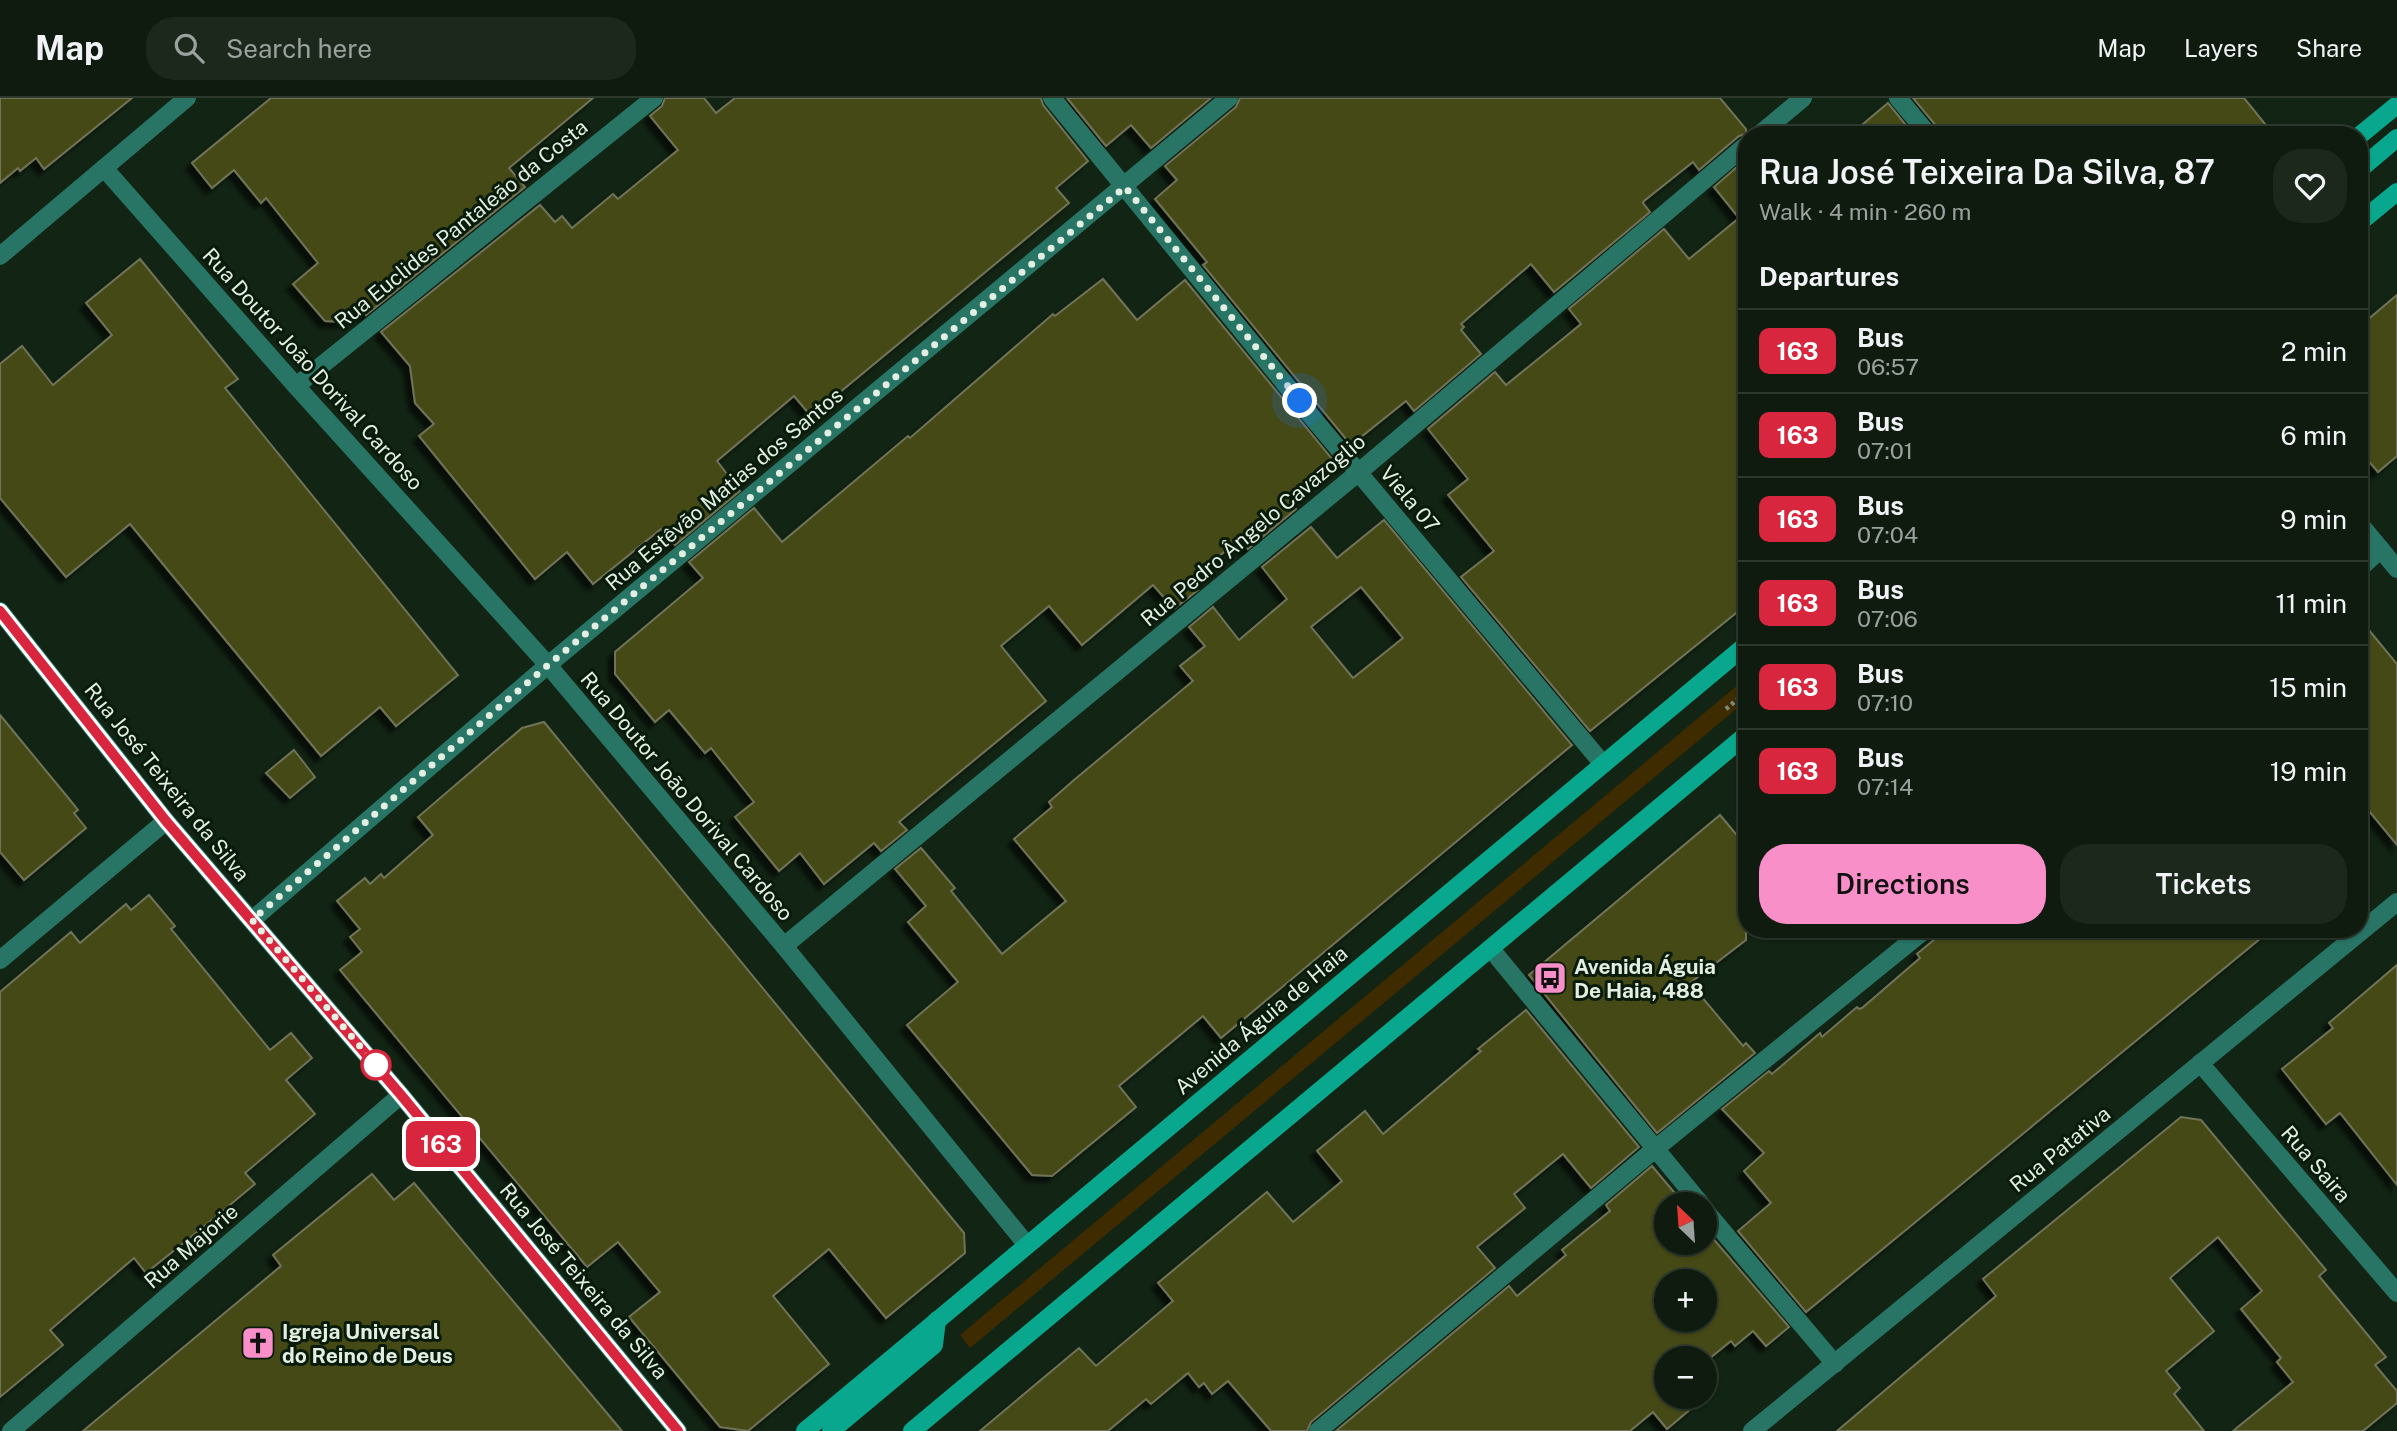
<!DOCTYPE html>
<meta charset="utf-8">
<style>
body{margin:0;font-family:"Public Sans",sans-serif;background:#1c281c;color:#f1f3f6;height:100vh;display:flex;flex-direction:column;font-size:26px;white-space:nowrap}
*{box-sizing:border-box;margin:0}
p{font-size:23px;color:#9ba19e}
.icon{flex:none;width:38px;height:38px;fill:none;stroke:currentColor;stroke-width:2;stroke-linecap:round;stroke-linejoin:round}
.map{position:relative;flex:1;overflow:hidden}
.drawer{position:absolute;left:1738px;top:28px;width:630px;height:812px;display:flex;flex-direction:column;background:#0e1b0e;border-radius:28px;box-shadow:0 2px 5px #0004,0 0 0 2px #2e392e}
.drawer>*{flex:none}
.badge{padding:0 14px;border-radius:10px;font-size:24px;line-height:46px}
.needle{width:46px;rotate:335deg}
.controls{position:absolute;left:1654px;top:1094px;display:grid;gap:14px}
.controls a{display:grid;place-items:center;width:63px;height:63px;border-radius:50%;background:#0e1b0e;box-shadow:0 2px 5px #0004,0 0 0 2px #2e392e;font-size:35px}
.you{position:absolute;width:35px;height:35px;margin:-18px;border:5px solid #fff;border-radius:50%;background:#1a73e8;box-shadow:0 0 0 10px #1a73e833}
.map>.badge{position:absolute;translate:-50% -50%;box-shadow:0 0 0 4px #fff}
h2{padding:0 21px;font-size:26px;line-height:63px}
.round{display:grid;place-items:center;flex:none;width:74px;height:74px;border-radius:28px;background:#1c281c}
.overview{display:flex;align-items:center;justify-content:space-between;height:119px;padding:0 21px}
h1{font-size:33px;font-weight:600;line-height:52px}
.button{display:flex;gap:14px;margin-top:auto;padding:14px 21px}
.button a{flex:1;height:80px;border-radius:28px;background:#f98fc9;color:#111;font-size:28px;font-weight:600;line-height:80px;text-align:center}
.button a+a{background:#1c281c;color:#f1f3f6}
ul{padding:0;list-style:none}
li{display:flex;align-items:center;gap:21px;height:84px;padding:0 21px;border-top:2px solid #2e392e}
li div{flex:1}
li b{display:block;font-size:26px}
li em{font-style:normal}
li .badge{min-width:77px;font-weight:700;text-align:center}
header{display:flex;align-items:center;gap:42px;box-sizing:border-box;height:98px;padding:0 35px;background:#0e1b0e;border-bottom:2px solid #2e392e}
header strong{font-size:33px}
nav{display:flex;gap:38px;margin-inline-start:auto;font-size:24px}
.search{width:490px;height:63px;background:#1c281c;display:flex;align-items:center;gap:18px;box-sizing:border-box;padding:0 24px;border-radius:28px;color:#9ba19e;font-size:26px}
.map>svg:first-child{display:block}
</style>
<header>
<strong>Map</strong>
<div class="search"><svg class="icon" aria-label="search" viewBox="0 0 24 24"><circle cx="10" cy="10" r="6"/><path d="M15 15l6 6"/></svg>Search here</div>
<nav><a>Map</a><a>Layers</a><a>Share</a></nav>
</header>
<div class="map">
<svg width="2397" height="1333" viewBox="0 0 2397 1333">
<defs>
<filter id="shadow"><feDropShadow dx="-6" dy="6" stdDeviation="2" flood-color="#0009"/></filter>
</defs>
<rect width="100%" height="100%" fill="#122413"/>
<!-- green -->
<polygon fill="#3f2b00" points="1746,580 1746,603 970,1250 960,1237"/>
<!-- building -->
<g fill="#444817" stroke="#6f7358" stroke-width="2" fill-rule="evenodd" filter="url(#shadow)">
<polygon points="0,0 132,0 44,71 36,60 20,73 18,70 0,85"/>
<polygon points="271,0 593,0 509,70 525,89 366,217 360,209 342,224 325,223 293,186 318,165 266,100 261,105 234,72 212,90 192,65"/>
<polygon points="665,0 704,0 716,15 735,0 1041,0 1043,7 1088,63 1056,90 1069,105 811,318 794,298 717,363 740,393 675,447 661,431 593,486 567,454 535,481 419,338 434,326 415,305 410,268 381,234 540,107 555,124 562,118 572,130 613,96 618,101 678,52 650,18 662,8"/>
<polygon points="1067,0 1211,0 1151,50 1131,27 1106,48"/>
<polygon points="1240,0 1720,0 1746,31 1746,36 1739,38 1699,72 1693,64 1644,103 1643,105 1650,114 1554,194 1531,166 1461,226 1464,229 1461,232 1481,256 1414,313 1406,303 1351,347 1203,167 1207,164 1155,101 1177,82 1165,68 1236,9"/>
<polygon points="1913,0 2244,0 2274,37 1940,37 1938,30"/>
<polygon points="1888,5 1914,37 1850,37"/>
<polygon points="1746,61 1746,507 1590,633 1461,479 1494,453 1448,397 1468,381 1428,331 1495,274 1506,287 1581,226 1569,211 1664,131 1689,161 1739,120 1714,89"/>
<polygon points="140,161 238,281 225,290 458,577 396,628 380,609 321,658 130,426 66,479 0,400 0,266 22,248 53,287 112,237 86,205"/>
<polygon points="1103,181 1137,222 1185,182 1333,362 1287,400 1296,411 1248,451 1240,441 1190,482 1198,492 1174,511 1153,487 1082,547 1049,508 1001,548 1046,603 899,724 907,732 881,753 874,745 824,786 800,755 779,773 735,719 754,704 711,650 705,655 669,612 655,624 615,576 615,554 703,480 689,464 754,410 782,444 908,338 910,340 1053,216 1055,218"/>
<polygon points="2397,197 2397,358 2378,374 2359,352 2359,229"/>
<path d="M 1384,422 L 1572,647 L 1221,940 L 1203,918 L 1119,988 L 1136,1009 L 1052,1078 L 1032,1077 L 907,927 L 958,884 L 908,824 L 926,808 L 895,771 L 921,750 L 955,790 L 951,793 L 1002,856 L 1066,803 L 1014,741 L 1052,709 L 1049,704 L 1074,682 L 1193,583 L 1180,568 L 1205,548 L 1189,529 L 1213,509 L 1239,542 L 1287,501 L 1262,469 L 1311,429 L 1337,460 ZM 1361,489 L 1403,540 L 1353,580 L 1311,529 Z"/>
<polygon points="2359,520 2397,566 2397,747 2359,701"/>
<polygon points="0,617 70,702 78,712 74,715 86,730 24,782 0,754"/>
<polygon points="544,624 964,1135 965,1155 886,1220 829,1151 773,1198 829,1266 748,1333 720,1329 629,1219 660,1194 618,1144 587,1169 340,872 362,854 350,839 360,831 337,803 365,780 370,786 381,776 384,780 433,737 418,719 522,630"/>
<polygon points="294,652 315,679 290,700 266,675"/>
<polygon points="1720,717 1746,748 1746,842 1690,885 1743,948 1746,945 1755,955 1657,1035 1529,877"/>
<polygon points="149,797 175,828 171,831 270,952 291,935 312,960 286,982 315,1016 245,1075 255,1086 207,1126 146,1175 134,1160 50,1232 63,1247 0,1299 0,894 71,834 80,845 126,806 131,812"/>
<polygon points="1947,831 2272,831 1806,1214 1738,1133 1771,1105 1744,1073 1764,1055 1722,1011 1769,973 1772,976 1820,935 1822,939 1857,909 1859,911 1862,910 1920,860 1917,856"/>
<polygon points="2397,867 2397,1087 2340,1015 2326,1026 2282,971 2333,930 2329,925"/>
<polygon points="1526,912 1639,1049 1591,1090 1563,1056 1514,1096 1525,1110 1477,1149 1495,1170 1311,1324 1307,1333 1271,1333 1228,1283 1212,1296 1204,1285 1199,1289 1188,1275 1151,1306 1146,1301 1108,1333 980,1333 1079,1250 1096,1268 1173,1203 1158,1185 1267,1094 1293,1124 1342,1083 1317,1053 1365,1013 1383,1036 1481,953 1478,951"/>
<polygon points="2181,1019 2201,1022 2326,1172 2319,1178 2386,1259 2375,1267 2397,1293 2397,1305 2363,1333 2233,1333 2293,1284 2277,1264 2281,1260 2241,1211 2262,1193 2218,1139 2170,1180 2214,1233 2166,1273 2180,1290 2174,1296 2204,1333 1837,1333 1996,1198 1983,1181"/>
<path d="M 1652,1068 L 1684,1106 L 1666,1106 L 1666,1144 L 1704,1144 L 1704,1130 L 1789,1229 L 1766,1248 L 1753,1233 L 1735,1248 L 1731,1243 L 1704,1265 L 1704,1260 L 1666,1260 L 1666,1298 L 1684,1298 L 1693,1309 L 1667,1331 L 1653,1314 L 1630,1333 L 1336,1333 L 1509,1188 L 1517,1198 L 1566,1157 L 1562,1152 L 1610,1113 L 1606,1107 ZM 1666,1183 L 1704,1183 L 1704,1222 L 1666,1222 Z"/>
<polygon points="372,1076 394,1102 414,1085 622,1333 83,1333 281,1168 273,1157"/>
</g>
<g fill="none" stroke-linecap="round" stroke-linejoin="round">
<!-- path -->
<polyline stroke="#7c8b7d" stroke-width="4.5" stroke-dasharray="3.5 3.5" stroke-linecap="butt" points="1726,611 1746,594"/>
<!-- service -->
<g stroke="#287565" stroke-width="18">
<polyline points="1052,0 1317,325 1603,666"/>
<polyline points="1898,0 1929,37"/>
<polyline points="2359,471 2381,451"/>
<polyline points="1491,851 1701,1106"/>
<polyline points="1704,1111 1835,1266"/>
<polyline points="1318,1333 1655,1051 1926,831"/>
</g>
<!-- minor -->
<g stroke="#287565" stroke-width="18">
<polyline points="1759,37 1803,0"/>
<polyline points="104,70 296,288 548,567 784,848 1027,1147"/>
<polyline points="0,158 187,0"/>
<polyline points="296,288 654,0"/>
<polyline points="2359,425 2397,471"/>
<polyline points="0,513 166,723 401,997 678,1333"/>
<polyline points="252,822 548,567 1229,0"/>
<polyline points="784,848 1359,374 1746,47"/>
<polyline points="0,862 166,723"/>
<polyline points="2200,965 2397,1195"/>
<polyline points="11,1333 401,997"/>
<polyline points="1752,1333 2397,804"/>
</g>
<!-- secondary -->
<g stroke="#09a78d" stroke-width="18">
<polyline points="2359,38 2397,7"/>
<polyline points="2359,72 2397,40"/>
<polyline points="2359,125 2397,94"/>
<polyline points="805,1333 1746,547"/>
<polyline points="831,1333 934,1247 937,1222"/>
<polyline points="912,1333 1746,637"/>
</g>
</g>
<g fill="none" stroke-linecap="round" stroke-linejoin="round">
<defs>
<polyline id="line" points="0,513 166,723 401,997 678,1333"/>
</defs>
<!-- line casing -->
<use href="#line" stroke="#fff" stroke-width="16"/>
<!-- line -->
<use href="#line" stroke="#d7263d" stroke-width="10"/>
<!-- walk -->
<polyline stroke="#e3efe3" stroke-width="7" stroke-dasharray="0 12.6" points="376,967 252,822 548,567 1125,89 1300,303"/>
</g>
<!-- icons -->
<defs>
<symbol id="bus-square" viewBox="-11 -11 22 22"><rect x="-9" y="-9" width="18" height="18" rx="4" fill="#f98fc9" stroke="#091b0a"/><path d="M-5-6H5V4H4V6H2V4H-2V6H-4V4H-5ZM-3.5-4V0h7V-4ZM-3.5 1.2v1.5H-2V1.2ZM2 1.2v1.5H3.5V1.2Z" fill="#111"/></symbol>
<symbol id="church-square" viewBox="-11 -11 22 22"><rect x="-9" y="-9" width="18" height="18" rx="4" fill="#f98fc9" stroke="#091b0a"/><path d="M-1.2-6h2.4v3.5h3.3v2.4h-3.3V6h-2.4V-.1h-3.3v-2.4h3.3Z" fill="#111"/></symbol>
</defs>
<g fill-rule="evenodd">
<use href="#bus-square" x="1531" y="861" width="38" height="38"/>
<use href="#church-square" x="239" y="1226" width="38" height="38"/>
</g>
<!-- markers -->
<circle fill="#fff" stroke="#d7263d" stroke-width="3.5" cx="376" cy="967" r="14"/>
<g text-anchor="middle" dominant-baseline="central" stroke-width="6" stroke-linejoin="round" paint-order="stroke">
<!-- street labels -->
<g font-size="21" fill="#e3efe3" stroke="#091b0a">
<text transform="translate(461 126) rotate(-39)">Rua Euclides Pantaleão da Costa</text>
<text transform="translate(313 271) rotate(48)">Rua Doutor João Dorival Cardoso</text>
<text transform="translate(724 391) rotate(-40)">Rua Estêvão Matias dos Santos</text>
<text transform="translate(1410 401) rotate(50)">Viela 07</text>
<text transform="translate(1253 432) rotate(-40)">Rua Pedro Ângelo Cavazoglio</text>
<text transform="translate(167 684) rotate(51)">Rua José Teixeira da Silva</text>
<text transform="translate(687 698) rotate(50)">Rua Doutor João Dorival Cardoso</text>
<text transform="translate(1261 922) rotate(-40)">Avenida Águia de Haia</text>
<text transform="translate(2060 1051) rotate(-39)">Rua Patativa</text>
<text transform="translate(2316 1066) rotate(49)">Rua Saira</text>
<text transform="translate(191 1148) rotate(-41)">Rua Majorie</text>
<text transform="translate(584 1183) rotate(50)">Rua José Teixeira da Silva</text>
</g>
<!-- poi labels -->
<g font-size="21" font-weight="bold" fill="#e3efe3" stroke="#091b0a" text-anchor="start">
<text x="1574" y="868">Avenida Águia<tspan x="1574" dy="24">De Haia, 488</tspan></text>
<text x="282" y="1233">Igreja Universal<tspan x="282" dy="24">do Reino de Deus</tspan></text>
</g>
</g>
</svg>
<div class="controls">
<a><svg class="needle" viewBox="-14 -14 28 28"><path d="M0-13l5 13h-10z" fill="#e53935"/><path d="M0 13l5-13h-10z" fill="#9ba19e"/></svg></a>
<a>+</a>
<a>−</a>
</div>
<div class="you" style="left:1300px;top:303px"></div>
<b class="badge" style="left:441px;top:1046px;background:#d7263d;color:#fff">163</b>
<section class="drawer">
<div class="overview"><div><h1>Rua José Teixeira Da Silva, 87</h1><p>Walk · 4 min · 260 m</p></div><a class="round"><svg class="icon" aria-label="heart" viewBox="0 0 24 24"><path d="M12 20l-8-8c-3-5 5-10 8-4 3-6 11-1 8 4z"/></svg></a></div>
<h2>Departures</h2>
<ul>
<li><span class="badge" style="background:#d7263d;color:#fff">163</span><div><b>Bus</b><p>06:57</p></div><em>2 min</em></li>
<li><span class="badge" style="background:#d7263d;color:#fff">163</span><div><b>Bus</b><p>07:01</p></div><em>6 min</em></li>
<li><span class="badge" style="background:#d7263d;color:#fff">163</span><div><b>Bus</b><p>07:04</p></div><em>9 min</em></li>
<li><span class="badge" style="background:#d7263d;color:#fff">163</span><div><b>Bus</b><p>07:06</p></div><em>11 min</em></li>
<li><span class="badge" style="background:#d7263d;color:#fff">163</span><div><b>Bus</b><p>07:10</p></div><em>15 min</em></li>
<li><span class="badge" style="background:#d7263d;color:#fff">163</span><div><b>Bus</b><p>07:14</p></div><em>19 min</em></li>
</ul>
<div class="button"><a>Directions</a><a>Tickets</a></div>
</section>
</div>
